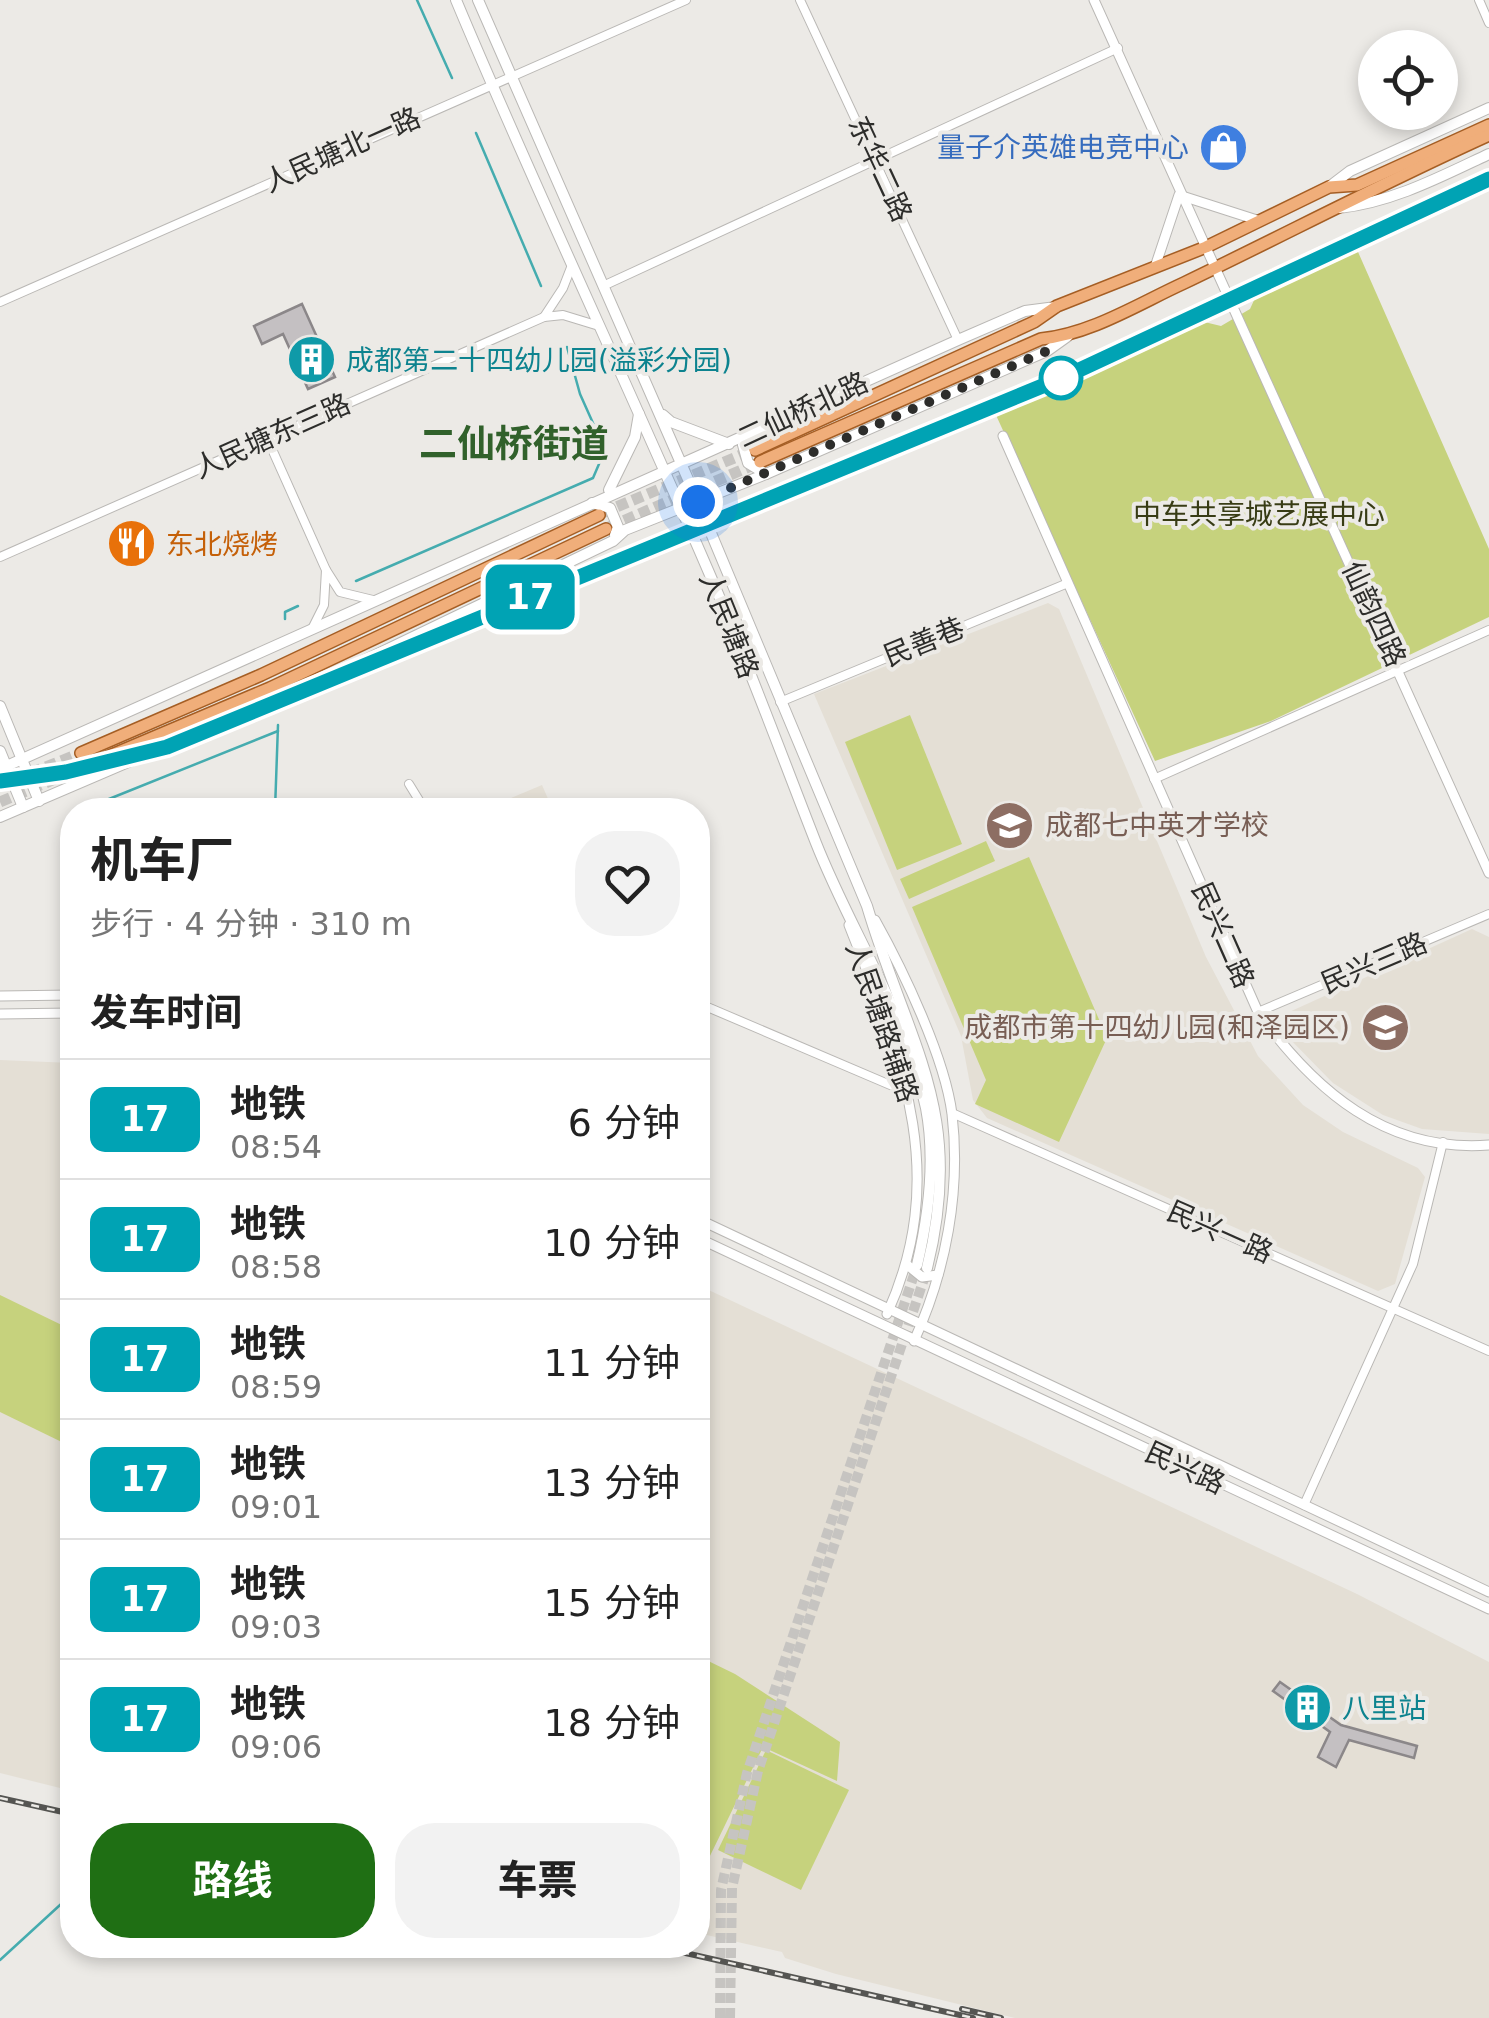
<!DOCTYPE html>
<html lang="zh">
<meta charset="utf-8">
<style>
body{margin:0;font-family:"DejaVu Sans","Noto Sans SC",sans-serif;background:#f2f2f2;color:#222;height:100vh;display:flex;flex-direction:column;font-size:38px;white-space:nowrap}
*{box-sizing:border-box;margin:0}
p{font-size:32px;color:#767676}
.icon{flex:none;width:55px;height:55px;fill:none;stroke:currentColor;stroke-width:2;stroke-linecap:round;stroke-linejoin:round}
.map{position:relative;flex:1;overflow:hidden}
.details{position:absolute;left:60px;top:798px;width:650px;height:1160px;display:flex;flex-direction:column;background:#fff;border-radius:40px;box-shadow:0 5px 15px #0003}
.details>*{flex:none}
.badge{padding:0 20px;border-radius:15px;font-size:35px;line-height:65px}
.tools{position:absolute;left:1358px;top:30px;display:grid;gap:20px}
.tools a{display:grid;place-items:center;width:100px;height:100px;border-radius:50%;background:#fff;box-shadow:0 5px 15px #0003;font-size:50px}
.you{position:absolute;width:50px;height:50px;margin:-25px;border:8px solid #fff;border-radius:50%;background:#1a73e8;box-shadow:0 0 0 15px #1a73e833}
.map>.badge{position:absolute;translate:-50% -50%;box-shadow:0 0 0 5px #fff}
h2{padding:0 30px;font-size:38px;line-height:90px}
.round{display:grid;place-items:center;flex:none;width:105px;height:105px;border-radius:40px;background:#f2f2f2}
.overview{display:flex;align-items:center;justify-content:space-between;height:170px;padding:0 30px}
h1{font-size:48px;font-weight:700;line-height:75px}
.action{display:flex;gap:20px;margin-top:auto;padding:20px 30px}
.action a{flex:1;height:115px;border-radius:40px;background:#1f6f14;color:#fff;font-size:40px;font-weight:700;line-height:115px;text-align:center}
.action a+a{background:#f2f2f2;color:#222}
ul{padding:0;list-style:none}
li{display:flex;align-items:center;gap:30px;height:120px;padding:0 30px;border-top:2px solid #e0e0e0}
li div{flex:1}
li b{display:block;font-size:38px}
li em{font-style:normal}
li .badge{min-width:110px;font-weight:700;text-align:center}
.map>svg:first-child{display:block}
</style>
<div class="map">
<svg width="1489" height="2018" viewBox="0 0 1489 2018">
<rect width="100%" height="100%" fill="#eceae6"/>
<!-- built -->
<g fill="#e4dfd5">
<polygon points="1048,603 1059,609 1206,957 1258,1056 1303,1105 1343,1132 1418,1168 1425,1177 1395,1284 1378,1291 987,1118 973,1100 961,1036 814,694"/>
<polygon points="542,785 553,810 482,810"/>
<polygon points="1472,929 1489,937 1489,1134 1422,1129 1383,1115 1333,1083 1287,1036 1276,1018"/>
<polygon points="0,1060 72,1063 72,1791 0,1773"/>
<polygon points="698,1285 1357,1594 1489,1662 1489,2018 1015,2018 836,1974 785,1958 782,1952 698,1933"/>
</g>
<!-- green -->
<g fill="#c6d27d">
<polygon points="1351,236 1489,549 1489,617 1271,721 1155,761 995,413 1196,320 1221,326 1250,309 1268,270"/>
<polygon points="910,715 962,844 897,870 845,742"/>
<polygon points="986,841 995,861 909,899 900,879"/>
<polygon points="1029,857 1107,1038 1059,1142 975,1104 986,1080 912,907"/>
<polygon points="0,1295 72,1330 72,1447 0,1412"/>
<polygon points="698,1656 735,1674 840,1742 837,1781 763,1747 708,1860 698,1855"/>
<polygon points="766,1750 849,1790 801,1890 718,1850"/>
</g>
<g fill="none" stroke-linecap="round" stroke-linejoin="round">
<!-- stream -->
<g stroke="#45acaf" stroke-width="2.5">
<polyline points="417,0 452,78"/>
<polyline points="476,133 541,286"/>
<polyline points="356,581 593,478 605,450 580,394 567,347"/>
<polyline points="285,619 285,612 298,606"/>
<polyline points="99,803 278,731"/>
<polyline points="275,810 278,725"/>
<polyline points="0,1960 72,1894"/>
</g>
</g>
<!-- building -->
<g fill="#c4c0c2" stroke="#8b8789" stroke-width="2.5">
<polygon points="302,304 335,377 308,389 283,334 262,344 254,326"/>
<polygon points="1280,1682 1341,1725 1417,1746 1414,1758 1349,1740 1336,1767 1318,1757 1330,1732 1273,1691"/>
</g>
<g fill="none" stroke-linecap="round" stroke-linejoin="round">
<!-- secondary-tunnel -->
<g stroke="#c6c4c1" stroke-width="10" stroke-dasharray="10 5" stroke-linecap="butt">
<polyline points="720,2018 721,1890 747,1773 917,1266"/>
<polyline points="730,2018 732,1888 758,1771 927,1270"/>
</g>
<!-- primary-tunnel -->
<g stroke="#c6c4c1" stroke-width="11" stroke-dasharray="11 5.5" stroke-linecap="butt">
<polyline points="602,513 751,451"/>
<polyline points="609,527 758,463"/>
<polyline points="0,785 81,753"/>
<polyline points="0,802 88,765"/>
</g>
<defs>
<g id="minor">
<polyline points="800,0 958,340"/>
<polyline points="1479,0 1489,23"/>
<polyline points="572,265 563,288 544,317 563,315 599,326"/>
<polyline points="603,286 1118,48"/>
<polyline points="0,302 686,0"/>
<polyline points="267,438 326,570"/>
<polyline points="0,557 544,317"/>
<polyline points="312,629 324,605 326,570 340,592 373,600"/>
<polyline points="780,702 1068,583"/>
<polyline points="1154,779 1489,630"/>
<polyline points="409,784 425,810"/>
<polyline points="698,1003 909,1093"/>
<polyline points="1258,1012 1489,914"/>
<polyline points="952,1113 1489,1351"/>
<polyline points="1304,1505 1413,1264 1443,1142"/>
</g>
<g id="tertiary">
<polyline points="1094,0 1489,873"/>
<polyline points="1155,267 1179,195 1260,221"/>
<path d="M 1003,436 L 1258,1012 C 1314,1090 1386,1153 1489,1145"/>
<path d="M 875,920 C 903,970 945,1058 952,1114 C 961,1191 946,1271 914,1341"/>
<path d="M 849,925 C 901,1058 951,1173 887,1314"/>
<polyline points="0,996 72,995"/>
<polyline points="0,1014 72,1013"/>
<polyline points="698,1219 1489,1592"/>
<polyline points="698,1238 1489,1609"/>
<polyline points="906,1264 922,1277 938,1275"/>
</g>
<g id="secondary">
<path d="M 456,0 C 536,191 625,378 707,568 C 746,658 780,751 816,843 C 851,932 906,1012 926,1108 C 936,1160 929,1214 917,1265"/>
<path d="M 478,0 L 698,502 L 867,906 C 909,1047 966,1111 927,1268"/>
<polyline points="1329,187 1350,171 1489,108"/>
<path d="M 1339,208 C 1393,202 1440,177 1489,154"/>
<polyline points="663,415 671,422 729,444"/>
<polyline points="748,434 743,445 748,463 766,474"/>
<polyline points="609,490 635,437 639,414"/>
<polyline points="592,503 610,508 618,527 615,535"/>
<polyline points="0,706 39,801"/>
<polyline points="0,751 23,807"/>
<polyline points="0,769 958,340 1025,311 1056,307"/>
<polyline points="0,817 359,663 613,541 625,530 766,474 1047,351 1068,336"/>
</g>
<g id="primary">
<polyline points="755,450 1034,322 1057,306 1206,247 1329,187 1357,185 1489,125"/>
<path d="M 760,462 L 1041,339 C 1091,334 1138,304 1184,283 C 1286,234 1385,182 1489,135"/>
<polyline points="81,753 261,675 599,515"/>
<polyline points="88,765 270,688 606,529"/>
</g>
</defs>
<!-- minor casing -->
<use href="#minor" stroke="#bab8b5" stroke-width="10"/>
<!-- tertiary casing -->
<use href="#tertiary" stroke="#bab8b5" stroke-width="11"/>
<!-- secondary casing -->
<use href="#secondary" stroke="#bab8b5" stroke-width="12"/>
<!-- primary casing -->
<use href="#primary" stroke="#a55e24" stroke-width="14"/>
<!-- minor -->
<use href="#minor" stroke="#fff" stroke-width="8"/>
<!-- tertiary -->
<use href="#tertiary" stroke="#fff" stroke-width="9"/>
<!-- secondary -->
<use href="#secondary" stroke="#fff" stroke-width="10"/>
<!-- primary -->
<use href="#primary" stroke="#f0ae7a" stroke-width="11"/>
<defs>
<g id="rail">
<polyline points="0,1798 72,1814"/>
<polyline points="650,1945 973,2018"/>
<polyline points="962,2009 1001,2018"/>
</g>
</defs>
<!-- rail casing -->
<use href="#rail" stroke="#555552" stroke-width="6"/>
<!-- rail -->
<use href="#rail" stroke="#eceae6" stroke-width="2.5" stroke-dasharray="8" stroke-linecap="butt"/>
</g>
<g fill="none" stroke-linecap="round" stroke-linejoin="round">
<defs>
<polyline id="line" points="0,781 66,772 167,747 1062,378 1489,179"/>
</defs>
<!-- line casing -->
<use href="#line" stroke="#fff" stroke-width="22"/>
<!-- line -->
<use href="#line" stroke="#00a3b4" stroke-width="15"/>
<!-- walk -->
<polyline stroke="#2d2d2b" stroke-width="10" stroke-dasharray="0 18" points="698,502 1047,351 1061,378"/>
</g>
<!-- icons -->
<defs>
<symbol id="shop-disc" viewBox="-11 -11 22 22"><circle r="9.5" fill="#3f7fe0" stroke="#eceae6"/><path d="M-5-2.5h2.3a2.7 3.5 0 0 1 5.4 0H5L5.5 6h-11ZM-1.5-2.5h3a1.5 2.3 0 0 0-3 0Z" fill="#fff"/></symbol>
<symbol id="building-disc" viewBox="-11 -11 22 22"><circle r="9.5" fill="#0f9aa8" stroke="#eceae6"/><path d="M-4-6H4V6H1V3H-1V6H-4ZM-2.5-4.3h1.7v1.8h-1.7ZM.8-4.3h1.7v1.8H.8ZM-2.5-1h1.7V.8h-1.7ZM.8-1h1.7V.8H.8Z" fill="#fff"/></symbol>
<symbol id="restaurant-disc" viewBox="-11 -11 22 22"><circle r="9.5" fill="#e8710a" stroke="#eceae6"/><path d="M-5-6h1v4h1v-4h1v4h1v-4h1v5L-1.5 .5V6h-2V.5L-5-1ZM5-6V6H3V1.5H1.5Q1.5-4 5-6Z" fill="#fff"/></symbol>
<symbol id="school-disc" viewBox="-11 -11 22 22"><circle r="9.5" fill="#8d6e63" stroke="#eceae6"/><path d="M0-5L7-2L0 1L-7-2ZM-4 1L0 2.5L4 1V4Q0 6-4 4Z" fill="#fff"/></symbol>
</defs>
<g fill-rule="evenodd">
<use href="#shop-disc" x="1196" y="120" width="55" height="55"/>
<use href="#building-disc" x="284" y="332" width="55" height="55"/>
<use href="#restaurant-disc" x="104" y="516" width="55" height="55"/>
<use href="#school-disc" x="982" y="798" width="55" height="55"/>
<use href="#school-disc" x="1358" y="1000" width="55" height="55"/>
<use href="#building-disc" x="1280" y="1680" width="55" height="55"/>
</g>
<!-- markers -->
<circle fill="#fff" stroke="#00a3b4" stroke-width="5" cx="1061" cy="378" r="20"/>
<g text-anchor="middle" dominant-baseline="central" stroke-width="8" stroke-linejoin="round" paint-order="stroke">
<!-- shop labels -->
<g font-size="28" fill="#366cbe" stroke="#eceae6" text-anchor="end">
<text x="1189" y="147">量子介英雄电竞中心</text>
</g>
<!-- street labels -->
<g font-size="28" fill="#2d2d2b" stroke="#eceae6">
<text transform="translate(342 150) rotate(-24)">人民塘北一路</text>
<text transform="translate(880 169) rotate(65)">东华二路</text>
<text transform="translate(803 410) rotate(-25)">二仙桥北路</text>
<text transform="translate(272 436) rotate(-24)">人民塘东三路</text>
<text transform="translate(1374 614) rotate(65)">仙韵四路</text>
<text transform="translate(729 625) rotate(68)">人民塘路</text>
<text transform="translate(924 642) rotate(-22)">民善巷</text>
<text transform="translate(1223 935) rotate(66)">民兴二路</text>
<text transform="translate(1374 963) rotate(-23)">民兴三路</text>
<text transform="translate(882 1022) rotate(71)">人民塘路辅路</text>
<text transform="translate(1220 1232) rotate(24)">民兴一路</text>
<text transform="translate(1185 1468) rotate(25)">民兴路</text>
</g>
<!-- culture labels -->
<g font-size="28" fill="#0d838f" stroke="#eceae6" text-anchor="start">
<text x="346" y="360">成都第二十四幼儿园(溢彩分园)</text>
<text x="1342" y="1708">八里站</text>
</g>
<!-- park labels -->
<g font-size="28" fill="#383c15" stroke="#eceae6">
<text x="1259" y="514">中车共享城艺展中心</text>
</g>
<!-- food labels -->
<g font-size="28" fill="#c56008" stroke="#eceae6" text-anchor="start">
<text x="166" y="544">东北烧烤</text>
</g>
<!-- education labels -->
<g font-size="28" fill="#785e54" stroke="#eceae6" text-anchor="start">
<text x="1045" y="825">成都七中英才学校</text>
<text x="1350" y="1027" text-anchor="end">成都市第十四幼儿园(和泽园区)</text>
</g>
<!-- district labels -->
<g font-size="38" font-weight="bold" fill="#31612b" stroke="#eceae6">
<text x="514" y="444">二仙桥街道</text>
</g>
</g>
</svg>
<div class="tools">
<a><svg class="icon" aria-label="locate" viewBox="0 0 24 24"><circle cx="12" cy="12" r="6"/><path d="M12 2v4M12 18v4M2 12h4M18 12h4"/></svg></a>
</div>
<div class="you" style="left:698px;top:502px"></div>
<b class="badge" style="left:530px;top:597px;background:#00a3b4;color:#fff">17</b>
<section class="details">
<div class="overview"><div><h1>机车厂</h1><p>步行 · 4 分钟 · 310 m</p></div><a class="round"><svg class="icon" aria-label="heart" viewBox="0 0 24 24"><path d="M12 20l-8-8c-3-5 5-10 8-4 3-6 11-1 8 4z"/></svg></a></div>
<h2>发车时间</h2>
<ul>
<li><span class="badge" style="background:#00a3b4;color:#fff">17</span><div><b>地铁</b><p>08:54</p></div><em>6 分钟</em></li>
<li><span class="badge" style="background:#00a3b4;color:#fff">17</span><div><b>地铁</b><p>08:58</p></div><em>10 分钟</em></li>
<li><span class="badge" style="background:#00a3b4;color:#fff">17</span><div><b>地铁</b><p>08:59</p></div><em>11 分钟</em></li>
<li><span class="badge" style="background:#00a3b4;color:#fff">17</span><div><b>地铁</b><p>09:01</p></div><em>13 分钟</em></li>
<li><span class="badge" style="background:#00a3b4;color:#fff">17</span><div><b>地铁</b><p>09:03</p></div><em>15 分钟</em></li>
<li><span class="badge" style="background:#00a3b4;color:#fff">17</span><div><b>地铁</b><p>09:06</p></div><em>18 分钟</em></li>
</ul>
<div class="action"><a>路线</a><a>车票</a></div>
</section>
</div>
